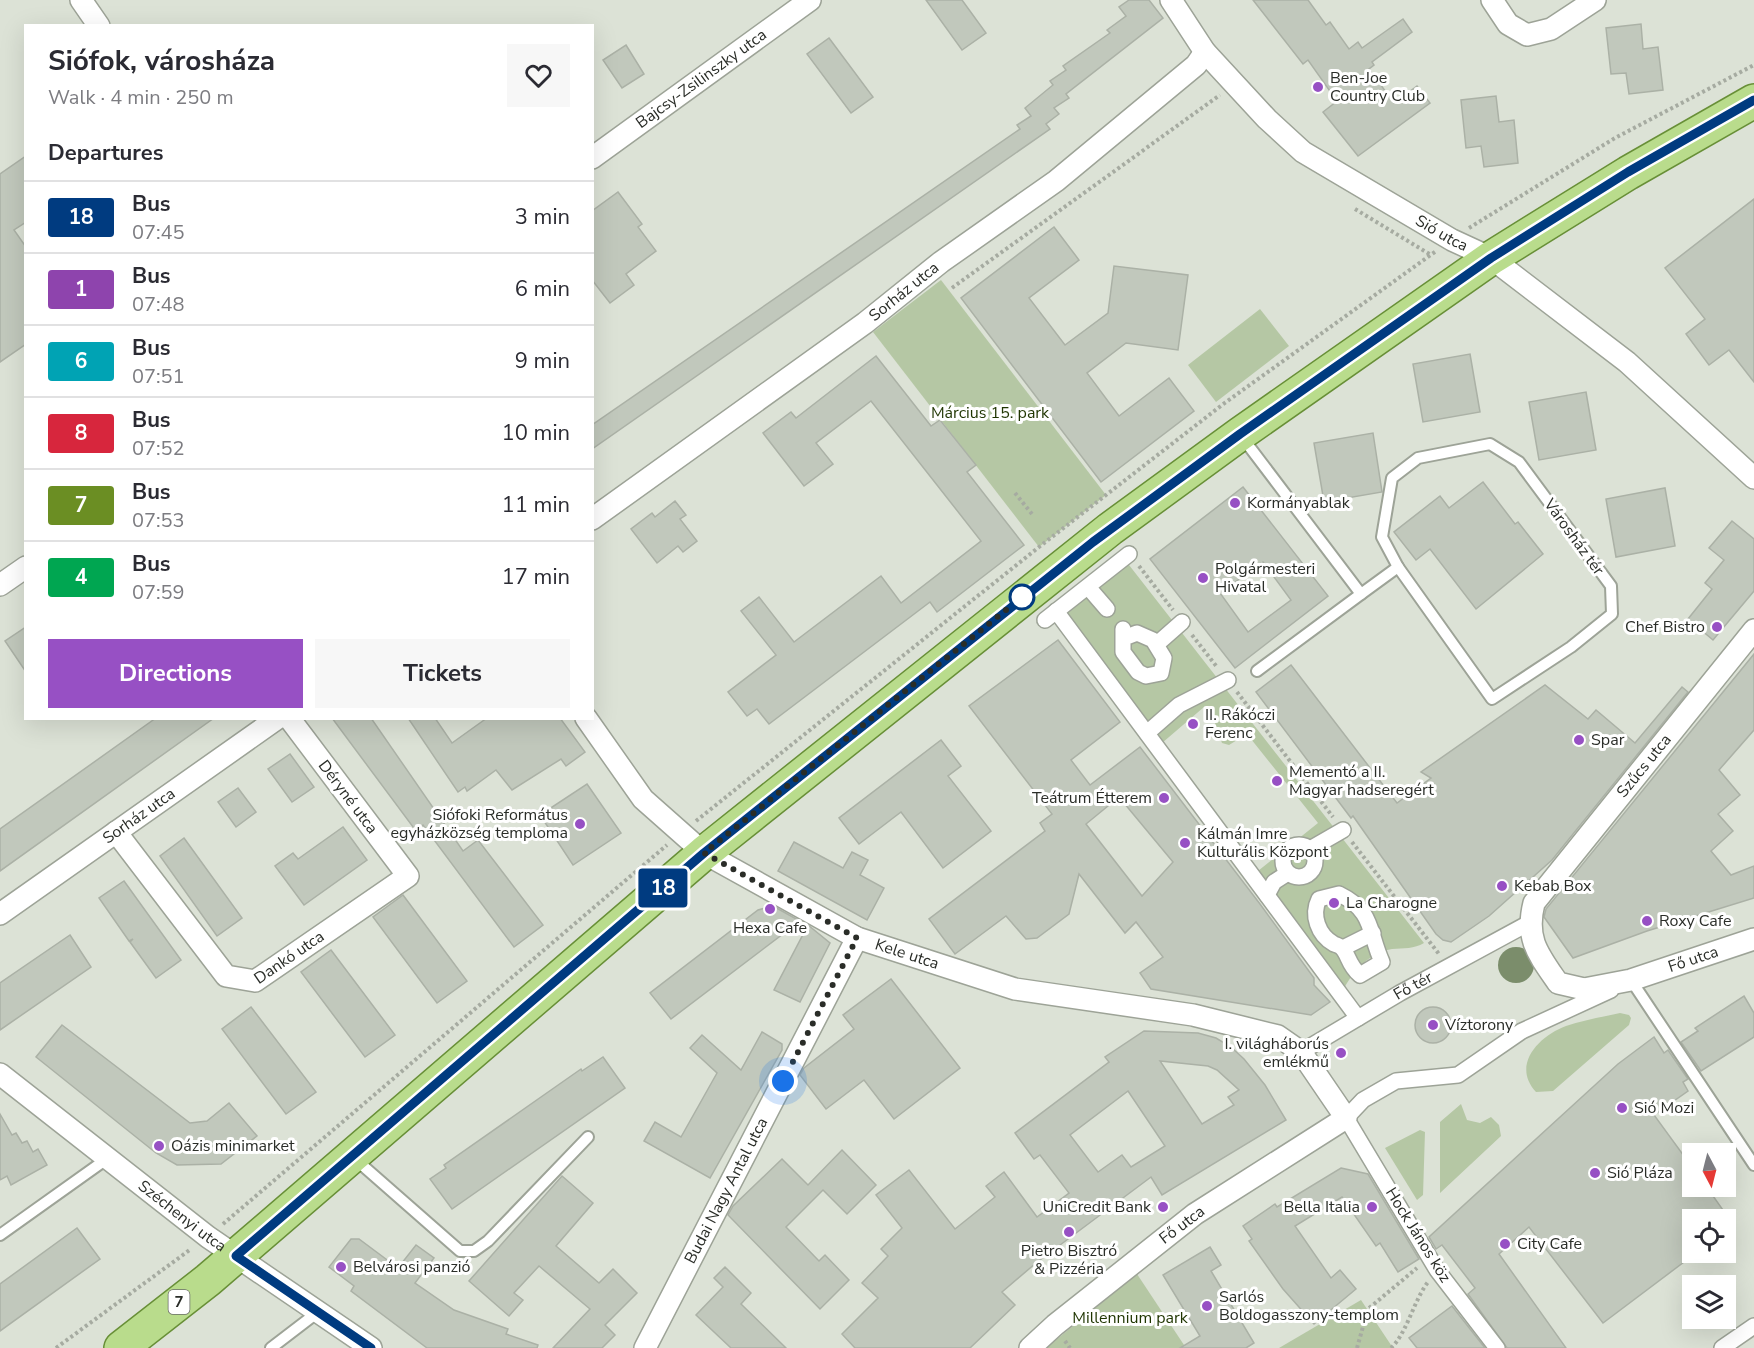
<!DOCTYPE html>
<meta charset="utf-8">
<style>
body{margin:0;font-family:"Nunito Sans",sans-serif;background:#f7f7f7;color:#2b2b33;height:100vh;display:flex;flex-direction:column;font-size:22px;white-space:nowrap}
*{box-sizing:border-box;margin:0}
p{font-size:20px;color:#7c7c81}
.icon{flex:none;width:33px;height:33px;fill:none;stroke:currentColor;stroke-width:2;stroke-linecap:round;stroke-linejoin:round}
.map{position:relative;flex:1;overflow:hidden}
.sheet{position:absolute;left:24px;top:24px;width:570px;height:696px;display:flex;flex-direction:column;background:#fff;border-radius:0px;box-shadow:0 6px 24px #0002}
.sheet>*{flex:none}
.badge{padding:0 12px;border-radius:4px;font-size:21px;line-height:39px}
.needle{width:39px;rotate:173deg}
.buttons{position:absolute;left:1682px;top:1143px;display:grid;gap:12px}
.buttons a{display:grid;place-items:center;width:54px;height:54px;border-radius:0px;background:#fff;box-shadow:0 6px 24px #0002;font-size:30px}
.you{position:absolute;width:30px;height:30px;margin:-15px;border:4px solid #fff;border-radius:50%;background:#1a73e8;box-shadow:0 0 0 9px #1a73e833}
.map>.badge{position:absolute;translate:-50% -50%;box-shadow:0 0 0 3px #fff}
h2{padding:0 24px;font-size:22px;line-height:54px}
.round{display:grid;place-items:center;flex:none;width:63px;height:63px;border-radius:0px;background:#f7f7f7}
.summary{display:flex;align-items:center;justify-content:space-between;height:102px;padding:0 24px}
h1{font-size:28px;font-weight:700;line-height:45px}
.action{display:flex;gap:12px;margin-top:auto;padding:12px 24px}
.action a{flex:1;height:69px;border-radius:0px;background:#9750c4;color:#fff;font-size:24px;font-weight:700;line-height:69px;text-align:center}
.action a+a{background:#f7f7f7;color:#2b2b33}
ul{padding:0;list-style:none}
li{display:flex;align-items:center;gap:18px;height:72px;padding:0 24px;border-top:2px solid #e1e1e2}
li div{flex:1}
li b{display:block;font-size:22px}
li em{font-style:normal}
li .badge{min-width:66px;font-weight:700;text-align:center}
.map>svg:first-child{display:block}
</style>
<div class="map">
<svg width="1754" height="1348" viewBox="0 0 1754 1348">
<rect width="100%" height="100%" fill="#dce2d6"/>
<!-- green -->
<g fill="#b5c7a4">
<polygon points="941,280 1106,495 1039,547 873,332"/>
<polygon points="1260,309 1289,346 1216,402 1188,365"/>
<path d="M 1122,556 L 1424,943 C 1414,949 1404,948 1392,949 C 1366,953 1348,977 1339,999 L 1248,879 L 1318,823 L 1247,734 L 1229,745 L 1222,743 L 1209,706 L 1204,707 L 1162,743 L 1158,743 L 1048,614 Z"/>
<path d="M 1620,1013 L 1629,1015 L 1631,1018 L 1629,1025 L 1553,1091 L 1536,1092 C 1511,1065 1539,1036 1566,1026 C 1583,1020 1603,1017 1620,1013 Z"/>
<polygon points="1461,1104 1467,1120 1480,1123 1491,1117 1499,1125 1501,1136 1440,1193 1440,1122"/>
<polygon points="1420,1130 1425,1132 1423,1195 1417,1200 1385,1148"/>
<polygon points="1137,1274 1186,1348 1046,1348"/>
<polygon points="1361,1300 1393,1348 1279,1348"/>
</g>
<!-- water -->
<circle fill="#7b8d6b" cx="1516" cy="965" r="18"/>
<!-- building -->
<g fill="#c1c8bc" stroke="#abb1a6" stroke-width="1.5" fill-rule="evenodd">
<polygon points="926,0 962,0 986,33 962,50"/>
<polygon points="1129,0 1149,0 1163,18 1066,94 1069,98 1054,108 1059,114 1046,124 1050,129 592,449 592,425 1020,129 1017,125 1031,116 1025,108 1053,85 1050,81 1066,70 1063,66 1110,33 1107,30 1126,16 1119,7"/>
<polygon points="1253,0 1308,0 1326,25 1330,22 1349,49 1358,42 1362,48 1403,19 1412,32 1372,62 1374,65 1369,69 1394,103 1417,86 1430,103 1358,156 1323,112 1337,101 1308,60 1303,64"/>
<polygon points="1641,24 1643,49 1658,47 1663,90 1629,94 1626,73 1611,74 1606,28"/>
<polygon points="829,38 873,97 851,113 807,54"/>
<polygon points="626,45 644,74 622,88 603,60"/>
<polygon points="1496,96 1499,122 1514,120 1518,163 1484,167 1481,146 1466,148 1461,100"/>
<polygon points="26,156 26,222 14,230 26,247 26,344 0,362 0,174"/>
<polygon points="618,192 642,224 638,227 656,251 626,274 634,285 610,303 592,280 592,211"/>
<polygon points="1754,199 1754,382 1729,350 1709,365 1686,334 1705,319 1665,268"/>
<polygon points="1054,227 1079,260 1029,298 1065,345 1108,313 1114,266 1188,275 1178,350 1126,343 1087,373 1119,416 1169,378 1194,411 1101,482 961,298"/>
<polygon points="1470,354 1480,412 1423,422 1413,364"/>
<polygon points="876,356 931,426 940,420 976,465 967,472 1024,545 937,612 930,602 769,724 757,709 747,716 728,692 776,655 741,611 759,597 794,642 881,576 901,603 981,541 871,401 816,443 833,464 804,486 763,433 791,412 796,418"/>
<polygon points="1586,392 1596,450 1539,460 1529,402"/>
<polygon points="1373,433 1382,492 1324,502 1314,443"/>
<polygon points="1483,482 1515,524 1518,522 1543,554 1476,609 1430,549 1416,560 1394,532 1440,496 1449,508"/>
<path d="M 1243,487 L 1328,596 L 1235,668 L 1150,559 ZM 1263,562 L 1291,600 L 1248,632 L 1220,593 Z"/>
<polygon points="1665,488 1675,546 1616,557 1606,499"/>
<polygon points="675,501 686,515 680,519 697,541 683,552 678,546 657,563 631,529 652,513 655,517"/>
<polygon points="1732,521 1754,539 1754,591 1713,640 1688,619 1712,589 1705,583 1724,560 1709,548"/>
<polygon points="26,627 26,672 5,641"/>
<path d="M 1058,640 L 1120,722 L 1071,760 L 1090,785 L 1140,747 L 1260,904 L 1314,978 L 1314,985 L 1330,1002 L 1311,1015 L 1151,989 L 1140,973 L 1163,957 L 1136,922 L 1125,933 L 1079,874 L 1069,914 L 1037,938 L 1026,939 L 1006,916 L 955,954 L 929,919 L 1045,831 L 1040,823 L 1052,814 L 969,706 ZM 1119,797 L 1173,862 L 1142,896 L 1086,824 Z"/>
<polygon points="1754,654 1754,730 1719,770 1740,795 1718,814 1733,831 1711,851 1731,875 1754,866 1754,898 1647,931 1573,958 1544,917 1546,909"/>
<polygon points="1291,665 1397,803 1431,778 1421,772 1545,685 1588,719 1596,710 1635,743 1682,687 1688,692 1552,860 1489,916 1451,942 1443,940 1436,934 1353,816 1351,818 1256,692"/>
<polygon points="156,718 214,718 0,871 0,829"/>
<polygon points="332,718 371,718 463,851 478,840 543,925 514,947 423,825 416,831"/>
<polygon points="408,718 435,718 452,743 487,718 560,718 585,752 566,766 561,759 512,790 496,770 467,791 465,787 458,792"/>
<polygon points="941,740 961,766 948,776 991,831 943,868 901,812 859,844 839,818"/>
<polygon points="290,754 314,787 292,802 268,769"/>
<polygon points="587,784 621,833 573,865 540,815"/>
<polygon points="238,788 256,812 236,827 218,802"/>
<polygon points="343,827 367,860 304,905 275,866 293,853 298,859"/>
<polygon points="184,838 242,918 217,936 160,856"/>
<polygon points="794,842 843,868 852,852 868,860 860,875 884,888 867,920 778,871"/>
<polygon points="124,881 181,960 156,978 130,942 133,939 129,941 99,898"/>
<polygon points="403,895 467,981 437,1003 373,917"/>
<polygon points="773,906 800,921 671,1019 650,993 758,910"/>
<polygon points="808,925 830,943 800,1002 774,990"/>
<polygon points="70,935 91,967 0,1030 0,983"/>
<polygon points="331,950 395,1035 365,1057 301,972"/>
<polygon points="891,979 960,1068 894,1119 864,1080 826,1109 800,1075 804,1068 854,1029 843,1015"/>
<polygon points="1744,996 1754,1013 1754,1037 1701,1071 1681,1042 1698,1031 1695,1028"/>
<circle cx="1433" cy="1025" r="18"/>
<polygon points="251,1007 316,1092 286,1114 222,1029"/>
<polygon points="62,1025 190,1123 207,1121 229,1103 257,1136 221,1164 177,1165 156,1153 36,1057"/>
<path d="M 1144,1031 L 1198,1033 L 1216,1038 L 1231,1047 L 1244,1059 L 1265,1085 L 1286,1120 L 1162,1195 L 1151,1177 L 1036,1263 L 1002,1292 L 1015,1305 L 970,1348 L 855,1348 L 842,1334 L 878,1298 L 862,1283 L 888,1256 L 881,1249 L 902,1228 L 876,1195 L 909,1170 L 955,1229 L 995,1197 L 986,1186 L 1004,1172 L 1037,1217 L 1069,1193 L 1040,1155 L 1034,1159 L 1015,1133 L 1109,1062 L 1105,1057 ZM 1160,1061 L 1208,1066 L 1217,1070 L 1239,1090 L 1228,1097 L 1234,1105 L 1202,1124 ZM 1128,1091 L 1165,1146 L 1131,1167 L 1122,1155 L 1098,1172 L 1070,1135 Z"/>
<polygon points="762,1032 782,1044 782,1050 710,1178 644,1141 655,1122 681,1137 717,1073 690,1048 702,1035 741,1070"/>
<polygon points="1654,1037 1664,1053 1668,1050 1688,1079 1683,1082 1688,1091 1654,1115 1692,1167 1692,1186 1706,1186 1730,1220 1692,1220 1692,1256 1603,1323 1529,1227 1499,1254 1566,1348 1507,1348 1468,1294 1475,1288 1442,1245 1436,1249 1429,1237 1618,1064"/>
<polygon points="603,1057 625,1088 452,1209 430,1179 446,1168 444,1165 581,1069 582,1071"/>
<polygon points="0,1114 12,1135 16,1133 22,1143 27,1141 33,1152 38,1149 47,1165 11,1185 7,1176 0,1180"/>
<polygon points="842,1150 876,1185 847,1214 823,1190 786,1227 819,1261 825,1255 849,1280 820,1309 728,1215 733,1206 782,1159 808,1185"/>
<polygon points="1341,1168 1368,1174 1419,1259 1398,1272 1380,1243 1376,1246 1342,1197 1295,1226 1331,1278 1340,1270 1356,1289 1314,1324 1283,1289 1249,1241 1252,1239 1243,1226 1275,1204 1277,1207"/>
<polygon points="562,1176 593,1203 556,1246 599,1283 613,1269 637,1293 605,1325 615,1335 602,1348 553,1348 590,1309 539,1266 514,1293 523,1300 509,1316 469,1281"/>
<polygon points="77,1228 100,1259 0,1331 0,1284"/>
<polygon points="351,1239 359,1239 398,1268 416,1245 434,1258 415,1283 454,1310 508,1329 506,1334 538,1345 537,1348 427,1348 351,1291 354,1286 329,1267"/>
<polygon points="1210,1247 1221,1265 1211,1271 1254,1343 1246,1348 1180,1348 1200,1336 1163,1275"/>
<polygon points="725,1267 751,1293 741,1304 786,1348 731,1348 696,1315 723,1287 714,1278"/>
<polygon points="1452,1306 1485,1348 1417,1348 1409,1338"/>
</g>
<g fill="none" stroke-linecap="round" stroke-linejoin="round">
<defs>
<g id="service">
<polyline points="1242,437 1361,594 1398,567"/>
<polygon points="1490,444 1519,462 1611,586 1612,614 1571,647 1492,699 1398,567 1382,537 1392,478 1418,458"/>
<polyline points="1257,671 1361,594"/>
<polyline points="1631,980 1754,1165"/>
<polyline points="354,1158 460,1251 474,1251 488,1241 588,1137"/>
<polyline points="0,1235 108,1158"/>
<polyline points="271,1348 318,1312"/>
</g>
<g id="pedestrian">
<polyline points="1088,587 1107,609"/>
<polyline points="1056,611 1358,1018"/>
<polyline points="1045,620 1129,554"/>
<polyline points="1123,629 1123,652 1138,672 1146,676 1161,673 1164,658 1153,640 1137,633 1124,638"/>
<polyline points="1157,644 1182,622"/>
<polyline points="1147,733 1179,705 1228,680"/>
<circle cx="1299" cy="861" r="16"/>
<polyline points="1310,849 1343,830"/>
<path d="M 1339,894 C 1374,911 1368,931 1382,962 L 1360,975 C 1348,965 1349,955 1342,948 C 1340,946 1337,945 1334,944 C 1318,935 1311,915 1319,899 Z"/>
<polyline points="1267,895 1274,882 1288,873"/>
<polyline points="1343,948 1373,933"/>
<path id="s1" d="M 1301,1052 L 1400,993 L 1529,923"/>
<polyline points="1497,1348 1437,1270 1346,1118 1363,1100 1396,1081 1458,1075 1522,1031 1611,990"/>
<polyline points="1722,1348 1754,1326"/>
</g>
<g id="minor">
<polyline points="81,0 99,26"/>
<path id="s2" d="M 1171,0 L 1205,52 L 1267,119 L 1303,152 L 1452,240 L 1491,258 L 1627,362 L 1754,478"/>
<polyline points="1492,0 1508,24 1527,35 1551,29 1595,0"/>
<path id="s3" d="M 592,158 L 810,0"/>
<path id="s4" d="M 592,519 L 865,323 L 941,262 L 1056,181 L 1196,65 L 1205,52"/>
<polyline points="0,585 26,567"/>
<path id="s5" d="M 1754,630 L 1534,903 C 1525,939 1538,954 1558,983 L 1584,989 L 1631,980 L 1754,939"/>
<path id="s6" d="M 586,718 L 643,799 L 704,853 L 857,938 L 1015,989 L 1193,1015 L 1278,1036 L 1301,1052 L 1346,1118 L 1195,1214 L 1055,1325 L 1030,1348"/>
<path id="s7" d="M 116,832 L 226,976 L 255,981 L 408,876 L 289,718"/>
<path id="s8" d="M 0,914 L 278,718"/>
<path id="s9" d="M 0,1074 L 208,1237 L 371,1348"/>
<path id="s10" d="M 645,1348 L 857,938"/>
</g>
<polyline id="primary" points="121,1348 208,1280 704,853 1110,529 1240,434 1491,258 1628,173 1754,101"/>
</defs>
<!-- service casing -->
<use href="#service" stroke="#9da397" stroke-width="14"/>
<!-- pedestrian casing -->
<use href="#pedestrian" stroke="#9da397" stroke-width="18"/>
<!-- minor casing -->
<use href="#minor" stroke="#9da397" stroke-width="24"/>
<!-- primary casing -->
<use href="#primary" stroke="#688f37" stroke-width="36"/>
<!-- path -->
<g stroke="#a6aba1" stroke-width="4" stroke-dasharray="3 3" stroke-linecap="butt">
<polyline points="1355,209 1431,255"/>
<polyline points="1469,228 1615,138 1754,65"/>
<polyline points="952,288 1220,95"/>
<polyline points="1015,493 1032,514"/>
<polyline points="1139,566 1173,610"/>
<polyline points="1192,635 1217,667"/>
<polyline points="1237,692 1333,817"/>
<polyline points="696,821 1039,547 1222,405 1436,251"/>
<polyline points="1352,842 1439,954"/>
<polyline points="223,1224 667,845"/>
<polyline points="1065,1341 1070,1348"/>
<polyline points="56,1348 191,1249"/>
<polyline points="1357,1348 1368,1309 1417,1268"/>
<path d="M 1391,1348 C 1407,1333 1413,1302 1428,1282"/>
</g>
<!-- service -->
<use href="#service" stroke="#fff" stroke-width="10"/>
<!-- pedestrian -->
<use href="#pedestrian" stroke="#fff" stroke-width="15"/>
<!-- minor -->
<use href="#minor" stroke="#fff" stroke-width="21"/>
<!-- primary -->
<use href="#primary" stroke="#b9dc8c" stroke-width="33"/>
</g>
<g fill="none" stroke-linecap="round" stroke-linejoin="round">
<defs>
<polyline id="line" points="371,1348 236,1256 704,853 1093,542 1240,434 1491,258 1628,172 1754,100"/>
</defs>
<!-- line casing -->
<use href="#line" stroke="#fff" stroke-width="14"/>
<!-- line -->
<use href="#line" stroke="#003b80" stroke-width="9"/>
<!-- walk -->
<polyline stroke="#2a2d28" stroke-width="6" stroke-dasharray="0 10.8" points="783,1081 857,938 704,853 1026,594 1022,597"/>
</g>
<!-- markers -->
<g fill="#9750c4" stroke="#fff" stroke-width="2">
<circle cx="1318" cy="87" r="6"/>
<circle cx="1235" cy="503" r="6"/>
<circle cx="1203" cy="578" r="6"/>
<circle cx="1717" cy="627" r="6"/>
<circle cx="1193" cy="724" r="6"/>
<circle cx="1579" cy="740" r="6"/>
<circle cx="1277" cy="781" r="6"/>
<circle cx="1164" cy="798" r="6"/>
<circle cx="580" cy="824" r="6"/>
<circle cx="1185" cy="843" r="6"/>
<circle cx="1502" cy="886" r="6"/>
<circle cx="1334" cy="903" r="6"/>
<circle cx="770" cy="909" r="6"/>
<circle cx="1647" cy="921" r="6"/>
<circle cx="1433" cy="1025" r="6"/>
<circle cx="1341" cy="1053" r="6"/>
<circle cx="1622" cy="1108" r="6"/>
<circle cx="159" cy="1146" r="6"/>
<circle cx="1595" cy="1173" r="6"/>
<circle cx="1163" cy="1207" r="6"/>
<circle cx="1372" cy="1207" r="6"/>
<circle cx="1069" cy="1232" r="6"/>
<circle cx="1505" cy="1244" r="6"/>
<circle cx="341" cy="1267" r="6"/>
<circle cx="1207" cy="1306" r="6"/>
</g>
<circle fill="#fff" stroke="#003b80" stroke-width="3" cx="1022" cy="597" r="12"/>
<g text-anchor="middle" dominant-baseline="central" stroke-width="6" stroke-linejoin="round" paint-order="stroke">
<!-- shield labels -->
<rect fill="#fff" stroke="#6a6c68" stroke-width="1.5" x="168.5" y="1290" width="21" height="24" rx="4.5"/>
<g font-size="15" font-weight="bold" fill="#2a2d28">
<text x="179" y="1302">7</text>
</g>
<!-- poi labels -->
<g font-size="16" fill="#2a2d28" stroke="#fff" text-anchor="start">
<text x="1330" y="78">Ben-Joe<tspan x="1330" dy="18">Country Club</tspan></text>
<text x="1247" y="503">Kormányablak</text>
<text x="1215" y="569">Polgármesteri<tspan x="1215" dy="18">Hivatal</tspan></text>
<text x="1705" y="627" text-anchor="end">Chef Bistro</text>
<text x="1205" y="715">II. Rákóczi<tspan x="1205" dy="18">Ferenc</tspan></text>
<text x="1591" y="740">Spar</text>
<text x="1289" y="772">Mementó a II.<tspan x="1289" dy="18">Magyar hadseregért</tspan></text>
<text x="1152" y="798" text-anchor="end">Teátrum Étterem</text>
<text x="568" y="815" text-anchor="end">Siófoki Református<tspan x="568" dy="18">egyházközség temploma</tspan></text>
<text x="1197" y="834">Kálmán Imre<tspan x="1197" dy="18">Kulturális Központ</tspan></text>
<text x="1514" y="886">Kebab Box</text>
<text x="1346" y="903">La Charogne</text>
<text x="1659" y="921">Roxy Cafe</text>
<text x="770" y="928" text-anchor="middle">Hexa Cafe</text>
<text x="1445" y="1025">Víztorony</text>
<text x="1329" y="1044" text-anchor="end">I. világháborús<tspan x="1329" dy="18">emlékmű</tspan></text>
<text x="1634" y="1108">Sió Mozi</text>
<text x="171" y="1146">Oázis minimarket</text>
<text x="1607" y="1173">Sió Pláza</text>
<text x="1151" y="1207" text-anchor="end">UniCredit Bank</text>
<text x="1360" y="1207" text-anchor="end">Bella Italia</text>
<text x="1517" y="1244">City Cafe</text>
<text x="1069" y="1251" text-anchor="middle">Pietro Bisztró<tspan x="1069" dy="18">&amp; Pizzéria</tspan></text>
<text x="353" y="1267">Belvárosi panzió</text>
<text x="1219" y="1297">Sarlós<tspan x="1219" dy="18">Boldogasszony-templom</tspan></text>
</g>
<!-- street labels -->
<g font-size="16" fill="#2a2d28" stroke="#fff">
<text stroke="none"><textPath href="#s3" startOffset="135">Bajcsy-Zsilinszky utca</textPath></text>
<text stroke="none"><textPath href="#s2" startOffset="363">Sió utca</textPath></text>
<text stroke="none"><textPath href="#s4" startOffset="386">Sorház utca</textPath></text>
<text transform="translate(1574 537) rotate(54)">Városház tér</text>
<text transform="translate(1644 766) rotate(-51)">Szűcs utca</text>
<text transform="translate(348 797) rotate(53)">Déryné utca</text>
<text stroke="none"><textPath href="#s8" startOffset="170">Sorház utca</textPath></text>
<text stroke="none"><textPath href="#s6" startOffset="408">Kele utca</textPath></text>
<text stroke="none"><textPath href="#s7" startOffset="252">Dankó utca</textPath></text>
<text stroke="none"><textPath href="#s5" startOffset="578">Fő utca</textPath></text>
<text stroke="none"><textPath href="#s1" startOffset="130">Fő tér</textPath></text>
<text stroke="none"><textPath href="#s10" startOffset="177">Budai Nagy Antal utca</textPath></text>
<text stroke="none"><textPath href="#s9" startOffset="231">Széchenyi utca</textPath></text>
<text transform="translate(1182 1225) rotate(-37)">Fő utca</text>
<text transform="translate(1418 1235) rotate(58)">Hock János köz</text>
</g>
<!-- park labels -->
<g font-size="16" fill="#1f3500" stroke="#fff">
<text x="990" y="413">Március 15. park</text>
<text x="1130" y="1318">Millennium park</text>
</g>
</g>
</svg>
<div class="buttons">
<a><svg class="needle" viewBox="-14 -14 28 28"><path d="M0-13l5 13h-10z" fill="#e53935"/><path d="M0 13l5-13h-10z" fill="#7c7c81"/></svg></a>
<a><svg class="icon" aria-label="locate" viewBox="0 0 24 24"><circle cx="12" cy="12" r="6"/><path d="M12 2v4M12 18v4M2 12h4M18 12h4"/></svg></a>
<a><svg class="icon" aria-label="layers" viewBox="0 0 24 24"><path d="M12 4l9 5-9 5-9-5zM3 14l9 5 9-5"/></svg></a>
</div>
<div class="you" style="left:783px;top:1081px"></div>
<b class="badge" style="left:663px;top:888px;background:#003b80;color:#fff">18</b>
<section class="sheet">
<div class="summary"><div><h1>Siófok, városháza</h1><p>Walk · 4 min · 250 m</p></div><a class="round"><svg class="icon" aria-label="heart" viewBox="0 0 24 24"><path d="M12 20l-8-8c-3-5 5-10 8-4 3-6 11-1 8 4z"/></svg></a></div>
<h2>Departures</h2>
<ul>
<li><span class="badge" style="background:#003b80;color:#fff">18</span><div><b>Bus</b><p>07:45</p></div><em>3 min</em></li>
<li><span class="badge" style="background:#8e44ad;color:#fff">1</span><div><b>Bus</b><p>07:48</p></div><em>6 min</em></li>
<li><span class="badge" style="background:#00a3b4;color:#fff">6</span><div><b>Bus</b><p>07:51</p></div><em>9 min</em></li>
<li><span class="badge" style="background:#d7263d;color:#fff">8</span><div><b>Bus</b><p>07:52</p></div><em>10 min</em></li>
<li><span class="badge" style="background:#6b8e23;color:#fff">7</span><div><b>Bus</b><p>07:53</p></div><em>11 min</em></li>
<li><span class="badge" style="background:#00a651;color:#fff">4</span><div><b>Bus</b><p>07:59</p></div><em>17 min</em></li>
</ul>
<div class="action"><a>Directions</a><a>Tickets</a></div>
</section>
</div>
